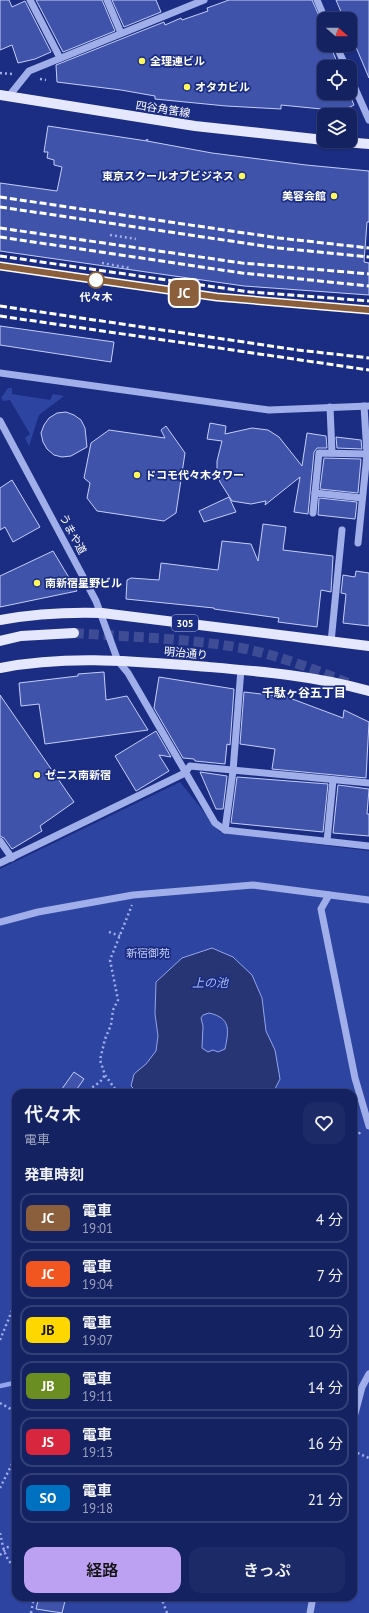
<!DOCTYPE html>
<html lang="ja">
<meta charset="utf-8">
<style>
body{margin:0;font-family:"PT Sans","Noto Sans JP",sans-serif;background:#1d2a68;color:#f1f3f6;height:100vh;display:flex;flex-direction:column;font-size:15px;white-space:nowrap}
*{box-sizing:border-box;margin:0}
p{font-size:13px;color:#9da4be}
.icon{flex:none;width:22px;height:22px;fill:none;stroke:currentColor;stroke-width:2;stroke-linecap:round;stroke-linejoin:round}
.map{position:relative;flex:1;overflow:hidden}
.details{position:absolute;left:12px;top:1089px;width:345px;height:512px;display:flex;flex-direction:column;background:#142262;border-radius:12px;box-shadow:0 1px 3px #0004,0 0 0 1px #333f77}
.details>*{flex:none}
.badge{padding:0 8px;border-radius:6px;font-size:14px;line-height:26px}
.needle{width:26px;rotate:110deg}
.buttons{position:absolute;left:317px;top:12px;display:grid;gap:8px}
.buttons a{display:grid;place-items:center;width:40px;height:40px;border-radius:8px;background:#142262;box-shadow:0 1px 3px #0004,0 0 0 1px #333f77;font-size:20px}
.map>.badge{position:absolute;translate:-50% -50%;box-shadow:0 0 0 2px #fff}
h2{padding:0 12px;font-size:15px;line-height:36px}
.round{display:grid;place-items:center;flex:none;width:42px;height:42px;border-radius:12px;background:#1d2a68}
.head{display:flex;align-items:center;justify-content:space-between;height:68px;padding:0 12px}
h1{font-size:19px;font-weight:600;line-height:30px}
.action{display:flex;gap:8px;margin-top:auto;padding:8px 12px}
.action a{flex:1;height:46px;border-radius:12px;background:#bca0f2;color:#111;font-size:16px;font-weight:600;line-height:46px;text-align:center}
.action a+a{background:#1d2a68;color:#f1f3f6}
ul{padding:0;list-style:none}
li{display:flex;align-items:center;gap:12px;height:50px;margin:0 8px 6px;padding:0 4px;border:2px solid #333f77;border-radius:12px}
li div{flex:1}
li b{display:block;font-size:15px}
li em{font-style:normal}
li .badge{min-width:44px;font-weight:700;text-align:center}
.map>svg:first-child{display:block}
</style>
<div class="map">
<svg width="369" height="1613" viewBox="0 0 369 1613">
<rect width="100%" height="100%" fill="#1b2d82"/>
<!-- green -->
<g fill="#2e44a1" fill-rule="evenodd">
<polygon points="8,388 12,388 12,394 50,400 53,394 64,396 39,415 29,446 25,438 30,434 10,400 3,401 1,398"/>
<path d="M 180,782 L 220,832 L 369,851 L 369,1613 L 0,1613 L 0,869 ZM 16,1093 L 353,1093 L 353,1597 L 16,1597 Z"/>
</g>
<!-- water -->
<path fill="#273574" stroke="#93a5ec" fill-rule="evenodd" d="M 212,948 L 233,957 L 252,975 L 262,998 L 266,1031 L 275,1050 L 280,1079 L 273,1093 L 138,1093 L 131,1086 L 134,1074 L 146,1064 L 156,1051 L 158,1036 L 155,1014 L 156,982 L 182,958 ZM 209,1013 C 231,1018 229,1030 225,1049 L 218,1052 L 213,1050 L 208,1052 L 202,1048 L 203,1026 L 201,1018 L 203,1015 Z"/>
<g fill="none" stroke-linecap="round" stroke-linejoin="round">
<!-- stream -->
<polyline stroke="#93a5ec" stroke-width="4.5" points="0,1386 14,1383 16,1379"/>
</g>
<!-- building -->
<g fill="#3f53aa" stroke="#c4cef8">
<polygon points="0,0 9,0 12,7 25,1 51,52 35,59 18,63 12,45 0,50"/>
<polygon points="36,0 102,0 115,31 63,52"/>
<polygon points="112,0 156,0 161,12 124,27"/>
<polygon points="229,0 312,0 324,27 324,45 330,45 339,67 324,67 324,93 349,93 354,105 342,111 281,105 281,109 226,106 155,99 155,96 121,90 57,82 56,65 164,22 165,25 181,18 182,20 208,11 207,8"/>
<polygon points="336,0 369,0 369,78 350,33 350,19 344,19"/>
<polygon points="48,126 147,141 212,153 306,165 369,171 369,222 367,222 364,262 369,263 369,295 244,286 0,251 0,183 57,191 62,167 54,165 54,160 47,158 48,152 44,152"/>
<polygon points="0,326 114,342 111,362 0,345"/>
<polygon points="66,412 74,415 81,420 85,428 87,447 71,456 62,457 54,455 47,449 43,442 41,433 44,425 49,418 57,413"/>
<polygon points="210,423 226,426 225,434 252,428 268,430 279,437 302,466 307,433 326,436 327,448 317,448 314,452 308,514 294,512 300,477 265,505 266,501 251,504 232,501 220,482 217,473 217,461 222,441 207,439"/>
<polygon points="166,426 185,453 176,513 164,521 97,511 87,498 90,483 84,478 91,443 109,430 165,438 161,430"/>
<polygon points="336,437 361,440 362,449 337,448"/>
<polygon points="324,458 361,459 358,493 320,489"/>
<polygon points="12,480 40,527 13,542 5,527 0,530 0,488"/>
<polygon points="229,497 236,512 204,522 199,511"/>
<polygon points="319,498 357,502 355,519 318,515"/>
<polygon points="263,524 286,527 283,550 333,556 331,592 321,590 317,627 278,622 279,618 214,609 214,608 126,599 127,580 131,578 159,580 161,563 218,570 222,541 251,544 258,561"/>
<polygon points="53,551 77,591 0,607 0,576"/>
<polygon points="356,571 369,573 369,626 343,623 346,594 341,593 343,575 355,577"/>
<polygon points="104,672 106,700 127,696 148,730 45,744 39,704 21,706 19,683 78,676 78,674"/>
<polygon points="159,677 234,689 230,745 227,744 225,764 195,761 194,759 183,758 154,708"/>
<polygon points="244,692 287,697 343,718 344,710 369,722 366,778 272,769 275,749 240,744"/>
<polygon points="0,695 74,802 40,826 42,831 12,849 4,838 0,836"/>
<polygon points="156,731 171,757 159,755 169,771 136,791 115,756"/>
<polygon points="200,772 227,776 223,809 216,809"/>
<polygon points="237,777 328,784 323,832 231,823"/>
<polygon points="338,785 369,789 367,814 369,814 369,836 333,833"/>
<polygon points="74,1072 84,1079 74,1093 59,1093"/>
<polygon points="39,1597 66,1597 62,1613 36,1609"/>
</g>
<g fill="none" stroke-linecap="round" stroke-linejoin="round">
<!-- major-tunnel -->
<path stroke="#3d4c95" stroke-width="10" stroke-dasharray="10 5" stroke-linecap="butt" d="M 74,633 C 129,637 186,638 241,648 C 278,655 313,669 348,683"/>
<!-- path -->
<g stroke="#a0aeea" stroke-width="2.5" stroke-dasharray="2 3" stroke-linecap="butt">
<polyline points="0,73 13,74"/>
<polyline points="40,79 46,80"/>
<polyline points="147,141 147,136"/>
<polyline points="110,235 136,239"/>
<polyline points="102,263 130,268"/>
<polyline points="109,932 120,936"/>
<polyline points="84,1093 100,1082 105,1075"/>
<polyline points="118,1093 105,1075 100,1060 105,1039 111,1025 113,1010 118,1000 110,960 132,905"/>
<polyline points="353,1142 361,1131"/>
<polyline points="0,1340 16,1301"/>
<polyline points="0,1403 16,1412"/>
<polyline points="353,1451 369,1458"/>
<polyline points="0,1488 16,1456"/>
<path d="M 0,1533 C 3,1546 4,1559 16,1568"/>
<polyline points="0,1555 8,1547 16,1545"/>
<polyline points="161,1597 167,1613"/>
<polyline points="31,1613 34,1597"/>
</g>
<!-- minor -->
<g stroke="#a0aeea" stroke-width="7">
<polyline points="30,0 60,58"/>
<polyline points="107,0 121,33"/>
<polyline points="317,0 325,19"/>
<polyline points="336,45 346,67"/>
<polyline points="350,77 369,120"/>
<polyline points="9,96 29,71 204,0"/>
<polyline points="0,373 269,410 369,406"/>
<polyline points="330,407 332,453"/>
<polyline points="0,421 96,601 118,661 128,673 215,823 225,830"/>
<polyline points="315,493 362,498"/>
<polyline points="313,513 319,453 367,454"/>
<polyline points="358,543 367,454 364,406"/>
<polyline points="331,642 342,530"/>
<polyline points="241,669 233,771 225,830 369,846"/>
<polyline points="0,841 12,858"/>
<polyline points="327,841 333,780"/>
<polyline points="0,863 185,773 190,766 369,783"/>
<polyline points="329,895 321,909 355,1078 369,1126"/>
<polyline points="0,922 38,912 133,895 253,885 369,900"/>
<polyline points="353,1421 362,1387 369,1374"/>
<polyline points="310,1613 313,1597"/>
</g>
<!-- major -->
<g stroke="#e4e7fe" stroke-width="10">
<polyline points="0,95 195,126 324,140"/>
<polyline points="332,141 369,144"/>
<path d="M 0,620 C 33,614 68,612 102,613 L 369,646"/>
<polyline points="0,641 21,636 74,633"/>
<path d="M 0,668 C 65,655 132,661 197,666 C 255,671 313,675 369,691"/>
</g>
<!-- rail -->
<g stroke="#fff" stroke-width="3" stroke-dasharray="7 3" stroke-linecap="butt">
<polyline points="0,197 279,238 369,248"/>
<polyline points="0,207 278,248 369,257"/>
<polyline points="0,228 242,263 369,274"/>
<polyline points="0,237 242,273 369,286"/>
<polyline points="0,256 250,292 369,301"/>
<polyline points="0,266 217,297 369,310"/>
<polyline points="0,306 298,350 369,358"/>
<polyline points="0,316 369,370"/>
</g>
</g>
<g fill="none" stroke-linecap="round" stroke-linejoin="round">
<defs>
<polyline id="line" points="0,266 217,297 369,310"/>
</defs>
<!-- line casing -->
<use href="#line" stroke="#fff" stroke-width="9"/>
<!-- line -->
<use href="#line" stroke="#8b5e3c" stroke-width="6"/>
</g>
<!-- markers -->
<g fill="#fbf75d" stroke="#1b2d82" stroke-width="1.5">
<circle cx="142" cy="61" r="4"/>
<circle cx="187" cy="87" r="4"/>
<circle cx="242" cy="176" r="4"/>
<circle cx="334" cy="196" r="4"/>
<circle cx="137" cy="475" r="4"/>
<circle cx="37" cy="583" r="4"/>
<circle cx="37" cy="775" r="4"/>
</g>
<circle fill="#fff" stroke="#8b5e3c" stroke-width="2" cx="96" cy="280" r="8"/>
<g text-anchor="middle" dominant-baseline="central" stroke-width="3.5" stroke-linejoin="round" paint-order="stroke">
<!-- shield labels -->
<rect fill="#1b2d82" stroke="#bbc0da" stroke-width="1" x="172" y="615" width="26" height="16" rx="3"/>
<g font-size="10" font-weight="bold" fill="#fff">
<text x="185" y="623">305</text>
</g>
<!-- poi labels -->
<g font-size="11" font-weight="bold" fill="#fff" stroke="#1b2d82" text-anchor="start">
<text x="150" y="61">全理連ビル</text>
<text x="195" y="87">オタカビル</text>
<text x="234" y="176" text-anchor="end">東京スクールオブビジネス</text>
<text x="326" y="196" text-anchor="end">美容会館</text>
<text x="145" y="475">ドコモ代々木タワー</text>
<text x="45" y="583">南新宿星野ビル</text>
<text x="45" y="775">ゼニス南新宿</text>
</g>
<!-- street labels -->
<g font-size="11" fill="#fff" stroke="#1b2d82">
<text transform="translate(163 109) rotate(9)">四谷角筈線</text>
<text transform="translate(73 534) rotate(62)">うまや道</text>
<text transform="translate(186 653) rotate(5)">明治通り</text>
</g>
<!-- stop labels -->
<g font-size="11" font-weight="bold" fill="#fff" stroke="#1b2d82">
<text x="96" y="297">代々木</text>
</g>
<!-- park labels -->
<g font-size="11" fill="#c4cef8" stroke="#1b2d82">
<text x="148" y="953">新宿御苑</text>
</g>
<!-- neighbourhood labels -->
<g font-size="12" font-weight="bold" fill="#fff" stroke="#1b2d82">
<text x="304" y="692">千駄ヶ谷五丁目</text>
</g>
<!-- water labels -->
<g font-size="12" font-style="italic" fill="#abb9f2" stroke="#1b2d82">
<text x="210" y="982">上の池</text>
</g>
</g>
</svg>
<div class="buttons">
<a><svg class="needle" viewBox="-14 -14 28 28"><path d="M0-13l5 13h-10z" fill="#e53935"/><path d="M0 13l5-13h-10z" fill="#9da4be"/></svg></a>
<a><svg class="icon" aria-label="locate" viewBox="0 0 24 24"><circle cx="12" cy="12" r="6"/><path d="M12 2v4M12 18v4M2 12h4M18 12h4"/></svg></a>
<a><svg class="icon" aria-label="layers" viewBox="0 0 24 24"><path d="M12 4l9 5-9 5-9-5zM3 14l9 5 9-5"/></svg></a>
</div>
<b class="badge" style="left:184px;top:293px;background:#8b5e3c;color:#fff">JC</b>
<section class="details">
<div class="head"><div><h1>代々木</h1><p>電車</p></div><a class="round"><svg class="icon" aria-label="heart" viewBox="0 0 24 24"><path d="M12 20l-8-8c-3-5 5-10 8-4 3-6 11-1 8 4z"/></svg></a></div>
<h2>発車時刻</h2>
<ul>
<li><span class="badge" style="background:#8b5e3c;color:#fff">JC</span><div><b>電車</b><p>19:01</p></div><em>4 分</em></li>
<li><span class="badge" style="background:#f15620;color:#fff">JC</span><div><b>電車</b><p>19:04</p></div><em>7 分</em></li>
<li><span class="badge" style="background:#ffd700;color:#111">JB</span><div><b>電車</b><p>19:07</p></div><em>10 分</em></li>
<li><span class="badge" style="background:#6b8e23;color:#fff">JB</span><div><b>電車</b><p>19:11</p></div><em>14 分</em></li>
<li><span class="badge" style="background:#d7263d;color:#fff">JS</span><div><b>電車</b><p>19:13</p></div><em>16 分</em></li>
<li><span class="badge" style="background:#0071c1;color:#fff">SO</span><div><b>電車</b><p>19:18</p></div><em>21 分</em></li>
</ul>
<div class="action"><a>経路</a><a>きっぷ</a></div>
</section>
</div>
